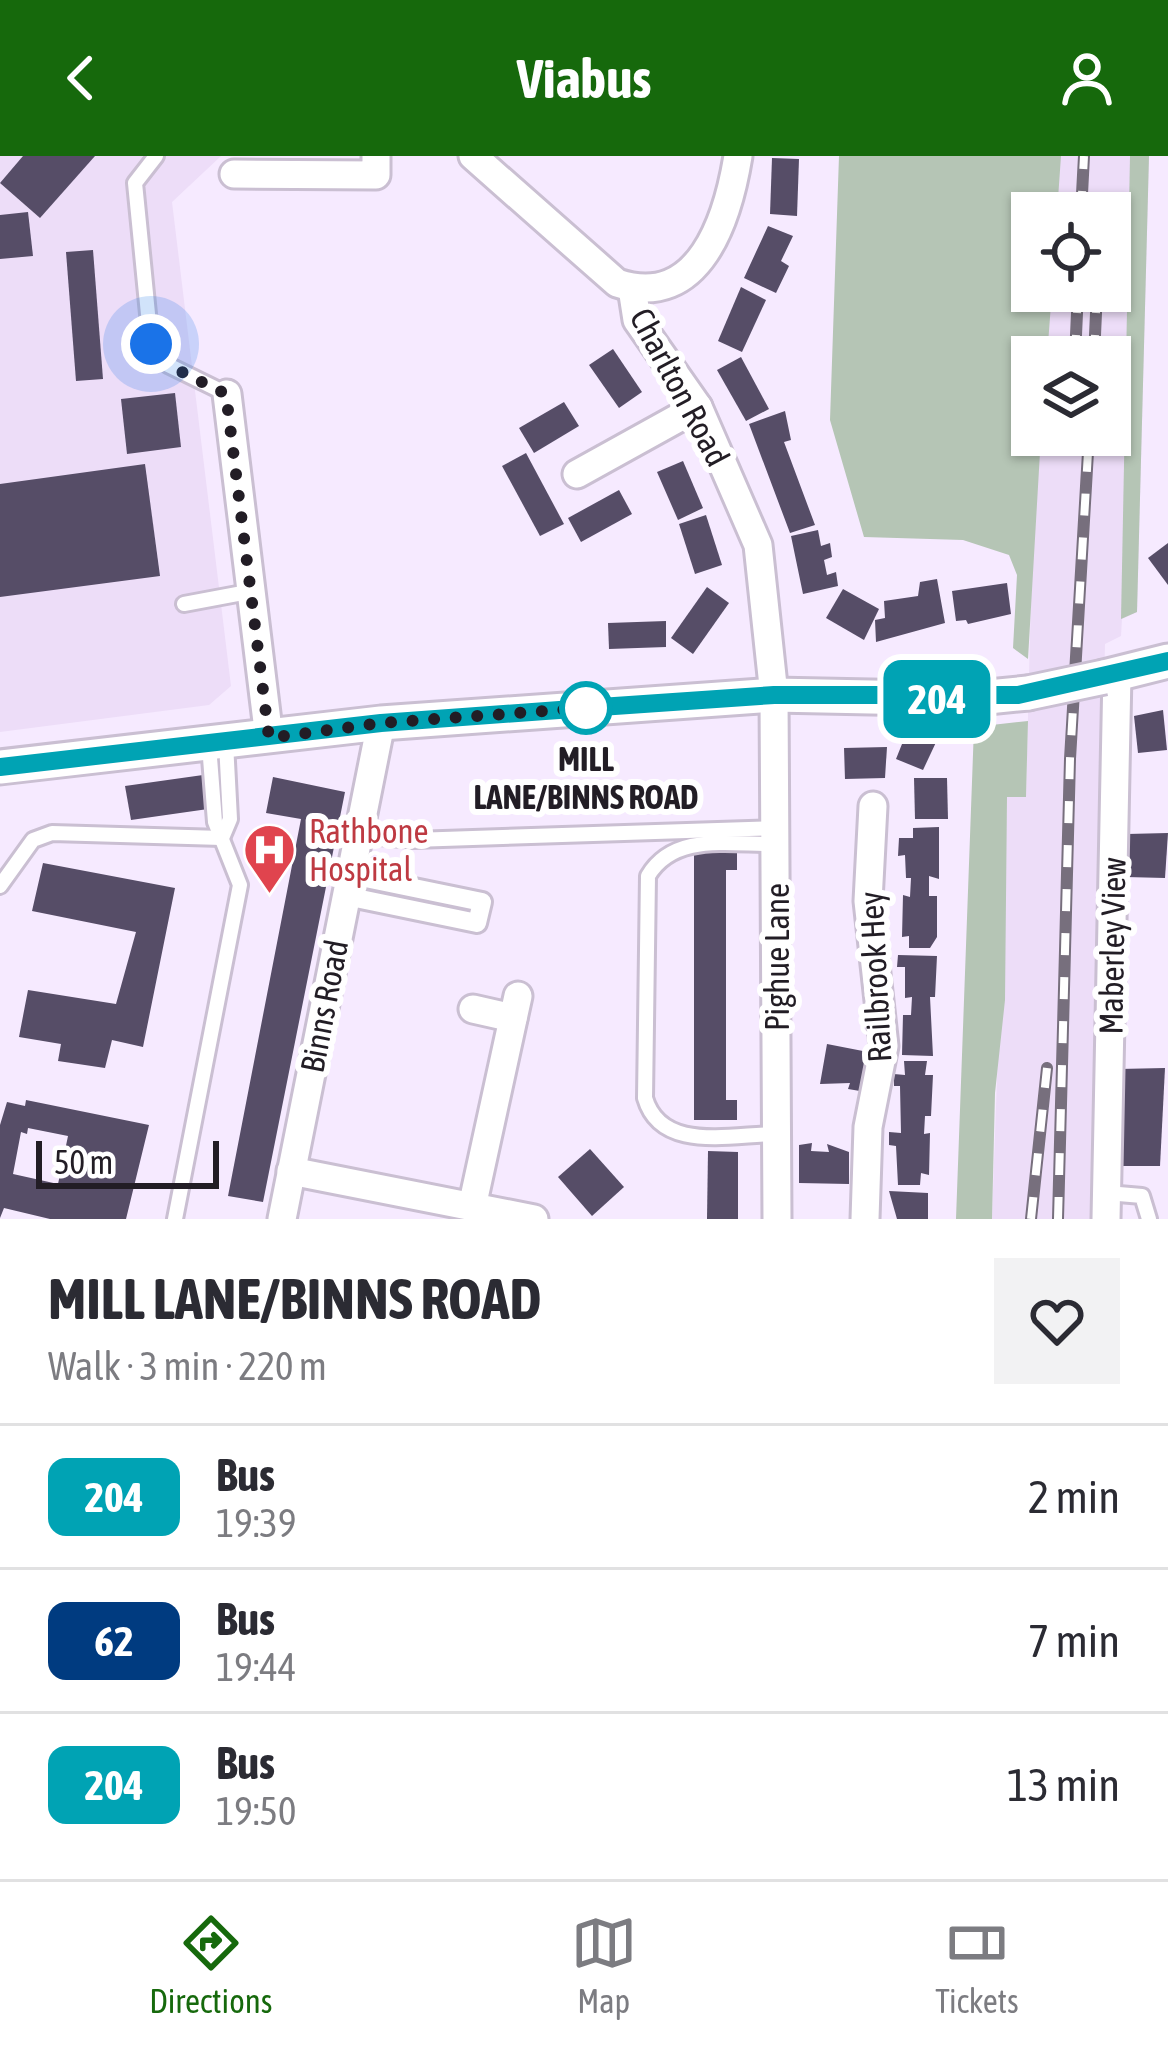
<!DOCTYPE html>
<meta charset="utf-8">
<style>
body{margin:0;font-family:"Asap Condensed",sans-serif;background:#f2f2f3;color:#2b2b33;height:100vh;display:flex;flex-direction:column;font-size:45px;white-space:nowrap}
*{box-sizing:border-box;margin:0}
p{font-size:39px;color:#7c7c81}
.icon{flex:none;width:66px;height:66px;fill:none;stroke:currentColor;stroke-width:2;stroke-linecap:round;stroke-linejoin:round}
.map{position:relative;height:1063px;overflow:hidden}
.drawer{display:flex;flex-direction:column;background:#fff;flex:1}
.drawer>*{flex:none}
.badge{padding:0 24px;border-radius:18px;font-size:42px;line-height:78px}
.buttons{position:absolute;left:1011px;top:36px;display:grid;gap:24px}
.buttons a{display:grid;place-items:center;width:120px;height:120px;border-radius:0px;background:#fff;box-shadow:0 3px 9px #0004;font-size:60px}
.scale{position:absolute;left:36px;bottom:30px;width:183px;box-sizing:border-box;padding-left:12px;border:6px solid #221d25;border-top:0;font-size:33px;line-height:42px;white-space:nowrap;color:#221d25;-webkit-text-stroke:9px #fff;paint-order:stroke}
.you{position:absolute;width:60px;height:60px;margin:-30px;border:9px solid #fff;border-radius:50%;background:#1a73e8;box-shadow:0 0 0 18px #1a73e833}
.map>.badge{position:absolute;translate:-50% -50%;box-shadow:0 0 0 6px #fff}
.round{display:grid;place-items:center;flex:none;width:126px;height:126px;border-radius:0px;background:#f2f2f3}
.head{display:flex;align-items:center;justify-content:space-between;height:204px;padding:0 48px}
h1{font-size:57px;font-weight:700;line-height:90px}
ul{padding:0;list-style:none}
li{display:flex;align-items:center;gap:36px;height:144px;padding:0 48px;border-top:3px solid #e1e1e2}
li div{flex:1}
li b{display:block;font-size:45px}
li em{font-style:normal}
li .badge{min-width:132px;font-weight:700;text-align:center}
header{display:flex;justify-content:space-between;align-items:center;height:156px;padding:0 48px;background:#16690c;color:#fff;font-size:54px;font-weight:700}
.tab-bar{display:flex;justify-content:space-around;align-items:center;height:168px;border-top:3px solid #e1e1e2;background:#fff;font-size:33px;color:#7c7c81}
.tab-bar a{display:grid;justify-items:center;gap:6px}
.tab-bar .selected{color:#16690c}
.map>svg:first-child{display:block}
</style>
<header><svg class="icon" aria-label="back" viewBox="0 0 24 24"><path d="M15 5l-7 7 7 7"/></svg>Viabus<svg class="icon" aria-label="person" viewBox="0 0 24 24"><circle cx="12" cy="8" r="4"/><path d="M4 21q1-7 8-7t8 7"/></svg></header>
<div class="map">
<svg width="1168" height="1063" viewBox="0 0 1168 1063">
<rect width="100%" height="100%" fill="#f6eaff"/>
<!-- built -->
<g fill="#edddf8">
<polygon points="0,0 221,0 172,46 231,530 209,549 0,576"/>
<polygon points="1043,0 1149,0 1137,456 1122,463 1121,480 1105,488 1091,1063 992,1063 1007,641 1026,640 1035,279 1110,279 1110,201 1037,201 1039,135 1110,135 1110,57 1042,57"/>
</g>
<!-- green -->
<g fill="#b5c5b5">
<polygon points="839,0 1061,0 1057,57 1032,57 1032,135 1052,135 1047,201 1032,201 1032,279 1041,279 1028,503 1013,492 1017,419 1009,399 963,384 864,381 830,264"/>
<polygon points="1130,0 1149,0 1137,456 1121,463"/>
<polygon points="1028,565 1026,641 1007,641 1005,844 995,937 992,1063 956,1063 974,571"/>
</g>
<!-- building -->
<g fill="#564d67" fill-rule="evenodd">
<polygon points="23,0 95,0 40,62 0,27"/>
<polygon points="772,2 799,3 797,60 770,58"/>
<polygon points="28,56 33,100 0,103 0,59"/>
<polygon points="768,70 793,80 781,105 789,110 776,137 744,122"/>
<polygon points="93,94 103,223 76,225 66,96"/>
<polygon points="741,131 766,144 742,196 718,185"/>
<polygon points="613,193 642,236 619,252 589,209"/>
<polygon points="741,201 769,253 746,265 717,214"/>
<polygon points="175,237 181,291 127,298 121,243"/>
<polygon points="564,246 579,270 534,297 519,272"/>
<polygon points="785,255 791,284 784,286 815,369 790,377 749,268"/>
<polygon points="526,297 564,368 540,380 502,310"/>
<polygon points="683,305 703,352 678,364 657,316"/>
<polygon points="145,308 160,420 0,441 0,328"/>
<polygon points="619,334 632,358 581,386 568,362"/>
<polygon points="706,359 722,409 695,418 679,368"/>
<polygon points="818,374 821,390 830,387 832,401 824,404 827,419 836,416 838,430 803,438 791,380"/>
<polygon points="1168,387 1168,429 1148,402"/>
<polygon points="937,423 945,467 876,486 875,464 885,462 884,445 918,440 920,426"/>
<polygon points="1007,427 1011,458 968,468 966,464 956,465 952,435"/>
<polygon points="707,431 729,447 693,498 671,482"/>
<polygon points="843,433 879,453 864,484 826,462"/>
<polygon points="666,465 666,491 609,493 608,467"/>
<polygon points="1163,554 1167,594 1138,597 1134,560"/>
<polygon points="908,573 938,582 923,614 896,603"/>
<polygon points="887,591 885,622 845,623 844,592"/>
<polygon points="203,619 208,653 131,664 125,630"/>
<polygon points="273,621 345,636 263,1046 228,1040 301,663 266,657"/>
<polygon points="914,622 947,622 948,663 915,663"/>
<polygon points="939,671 939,723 929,720 929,740 937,740 937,781 930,792 909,792 909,780 902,781 903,739 910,741 911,722 906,722 905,699 898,700 899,682 913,682 913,672"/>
<polygon points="1168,677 1165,722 1126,721 1127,678"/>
<polygon points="694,696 737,696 737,714 726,714 726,944 737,944 737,964 694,964"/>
<polygon points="43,707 175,732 143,891 112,884 105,912 58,905 61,888 19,881 28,834 116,848 136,776 32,755"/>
<polygon points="898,799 937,800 935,841 930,841 933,900 902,899 903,859 911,859 912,841 905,842 905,811 897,811"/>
<polygon points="827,888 868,896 860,935 848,933 850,927 820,928"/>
<polygon points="904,905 927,905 925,919 933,919 931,960 925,960 924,978 930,977 929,1019 921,1017 920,1029 898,1029 896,990 889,989 889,976 901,977 900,930 894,930 894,918 905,919"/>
<polygon points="1165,912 1160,1010 1121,1010 1119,913"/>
<path d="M 26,944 L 149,969 L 126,1063 L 50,1063 L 4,1052 L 0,1062 L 0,969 L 7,946 L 25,950 ZM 28,972 L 68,980 L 58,1028 L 13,1018 L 21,976 L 27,978 Z"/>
<polygon points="812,987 811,995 829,996 827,988 849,996 849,1028 799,1027 799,989"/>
<polygon points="590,993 624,1031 592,1060 558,1021"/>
<polygon points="708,995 738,996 738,1063 707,1063"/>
<polygon points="889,1035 928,1037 928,1063 897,1063"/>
</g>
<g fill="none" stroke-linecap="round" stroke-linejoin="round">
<defs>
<g id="service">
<polyline points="156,0 135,27 151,188 168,209 227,238"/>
<polyline points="184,448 248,436"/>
<polyline points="359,679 413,684 776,672"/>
<polyline points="222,682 230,663 226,587"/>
<path d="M 776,688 C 731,689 674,676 648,720 L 645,942 C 661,997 731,978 778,978"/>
<polyline points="0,730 33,684 52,677 222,682"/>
<polyline points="1107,1037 1142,1040 1149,1063"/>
<polyline points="175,1063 240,729 215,666 209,589"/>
</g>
<polyline id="pedestrian" points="346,740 477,767 482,746 351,719"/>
<g id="minor">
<path d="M 473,0 L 617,127 C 700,155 728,61 738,0"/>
<polyline points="234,18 376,19 376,0"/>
<polyline points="632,132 637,164 698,251 758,389 774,539 777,1063"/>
<polyline points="227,238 269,582"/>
<polyline points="577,318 698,251"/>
<polyline points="473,853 513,862"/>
<polyline points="291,1015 534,1063"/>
<polyline points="472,1051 518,840"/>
<polyline points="282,1063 381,567"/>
<polyline points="865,1063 868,971 884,890 868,745 873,650"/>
<polyline points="1106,1063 1117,517"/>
</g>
<g id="tertiary">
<polyline points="1104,521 1168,505"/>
<polyline points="0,611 381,567 774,539 968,543 1028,537"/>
</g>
</defs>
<!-- service casing -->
<use href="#service" stroke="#cabfd2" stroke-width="20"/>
<!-- pedestrian casing -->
<use href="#pedestrian" stroke="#cabfd2" stroke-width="24"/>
<!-- minor casing -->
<use href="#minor" stroke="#cabfd2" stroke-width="33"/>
<!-- tertiary casing -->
<use href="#tertiary" stroke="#cabfd2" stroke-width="39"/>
<!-- service -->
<use href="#service" stroke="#fff" stroke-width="14"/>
<!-- pedestrian -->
<use href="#pedestrian" stroke="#fff" stroke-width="18"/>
<!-- minor -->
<use href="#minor" stroke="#fff" stroke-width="27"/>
<!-- tertiary -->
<use href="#tertiary" stroke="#fff" stroke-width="33"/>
<defs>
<g id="rail">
<polyline points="1081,57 1084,0"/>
<polyline points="1075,201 1078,135"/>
<polyline points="1094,201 1097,135"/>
<polyline points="1031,1063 1047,912"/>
<polyline points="1058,1063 1070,603 1089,279"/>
</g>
</defs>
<!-- rail casing -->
<use href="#rail" stroke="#776f7d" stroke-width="12"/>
<!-- rail -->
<use href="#rail" stroke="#fff" stroke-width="8" stroke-dasharray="22" stroke-linecap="butt"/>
<defs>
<polyline id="tertiary-bridge" points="1028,537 1104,521"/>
</defs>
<!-- tertiary-bridge casing -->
<use href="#tertiary-bridge" stroke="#cabfd2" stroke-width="39" stroke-linecap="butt"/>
<!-- tertiary-bridge -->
<use href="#tertiary-bridge" stroke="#fff" stroke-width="33"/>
</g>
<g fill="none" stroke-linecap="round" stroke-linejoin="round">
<defs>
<polyline id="line" points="0,611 381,567 600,551 774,539 1018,539 1168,505"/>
</defs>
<!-- line casing -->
<use href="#line" stroke="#fff" stroke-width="27"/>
<!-- line -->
<use href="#line" stroke="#00a3b4" stroke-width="18"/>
<!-- walk -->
<polyline stroke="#221d25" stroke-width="12" stroke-dasharray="0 21.6" points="151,188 168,209 226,238 269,582 381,567 600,551 586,552"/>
</g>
<!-- icons -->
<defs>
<symbol id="hospital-pin" viewBox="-11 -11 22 30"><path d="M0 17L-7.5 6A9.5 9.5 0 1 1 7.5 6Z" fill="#e0444e" stroke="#fff"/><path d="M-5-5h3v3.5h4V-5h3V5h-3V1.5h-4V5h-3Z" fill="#fff"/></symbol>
</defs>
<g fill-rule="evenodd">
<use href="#hospital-pin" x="240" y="664" width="59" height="81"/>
</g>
<!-- markers -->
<circle fill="#fff" stroke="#00a3b4" stroke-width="6" cx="586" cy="552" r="24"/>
<g text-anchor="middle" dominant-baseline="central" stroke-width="12" stroke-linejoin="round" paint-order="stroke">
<!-- street labels -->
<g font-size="33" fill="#221d25" stroke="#fff">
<text transform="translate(680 231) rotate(62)">Charlton Road</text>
<text transform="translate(1112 790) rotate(-89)">Maberley View</text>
<text transform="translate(777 801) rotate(-90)">Pighue Lane</text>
<text transform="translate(875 821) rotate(-93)">Railbrook Hey</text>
<text transform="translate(324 850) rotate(-79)">Binns Road</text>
</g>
<!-- stop labels -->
<g font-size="33" font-weight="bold" fill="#221d25" stroke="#fff">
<text x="586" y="603">MILL<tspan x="586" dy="38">LANE/BINNS ROAD</tspan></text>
</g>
<!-- health labels -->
<g font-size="33" fill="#be3a42" stroke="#fff" text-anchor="start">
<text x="309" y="675">Rathbone<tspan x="309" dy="38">Hospital</tspan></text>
</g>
</g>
</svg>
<div class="buttons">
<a><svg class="icon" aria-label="locate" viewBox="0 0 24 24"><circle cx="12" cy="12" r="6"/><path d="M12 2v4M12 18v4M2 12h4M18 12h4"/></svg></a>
<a><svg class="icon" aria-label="layers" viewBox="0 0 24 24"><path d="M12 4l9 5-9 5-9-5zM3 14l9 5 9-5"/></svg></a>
</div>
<div class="scale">50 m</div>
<div class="you" style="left:151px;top:188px"></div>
<b class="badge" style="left:937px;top:543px;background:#00a3b4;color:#fff">204</b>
</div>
<section class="drawer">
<div class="head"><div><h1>MILL LANE/BINNS ROAD</h1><p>Walk · 3 min · 220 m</p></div><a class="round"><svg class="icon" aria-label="heart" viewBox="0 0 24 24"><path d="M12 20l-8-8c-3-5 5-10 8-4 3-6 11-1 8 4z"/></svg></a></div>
<ul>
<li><span class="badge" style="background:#00a3b4;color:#fff">204</span><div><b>Bus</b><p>19:39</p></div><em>2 min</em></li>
<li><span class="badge" style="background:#003b80;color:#fff">62</span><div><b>Bus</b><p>19:44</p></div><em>7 min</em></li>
<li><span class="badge" style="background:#00a3b4;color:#fff">204</span><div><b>Bus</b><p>19:50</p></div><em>13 min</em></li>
</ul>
</section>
<nav class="tab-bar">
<a class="selected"><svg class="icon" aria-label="directions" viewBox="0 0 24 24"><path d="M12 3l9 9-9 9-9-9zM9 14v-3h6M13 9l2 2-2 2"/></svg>Directions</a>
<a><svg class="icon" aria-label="map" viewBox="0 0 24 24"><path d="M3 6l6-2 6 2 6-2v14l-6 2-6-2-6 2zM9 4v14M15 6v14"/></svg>Map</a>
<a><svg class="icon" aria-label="tickets" viewBox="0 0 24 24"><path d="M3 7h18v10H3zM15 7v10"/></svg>Tickets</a>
</nav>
